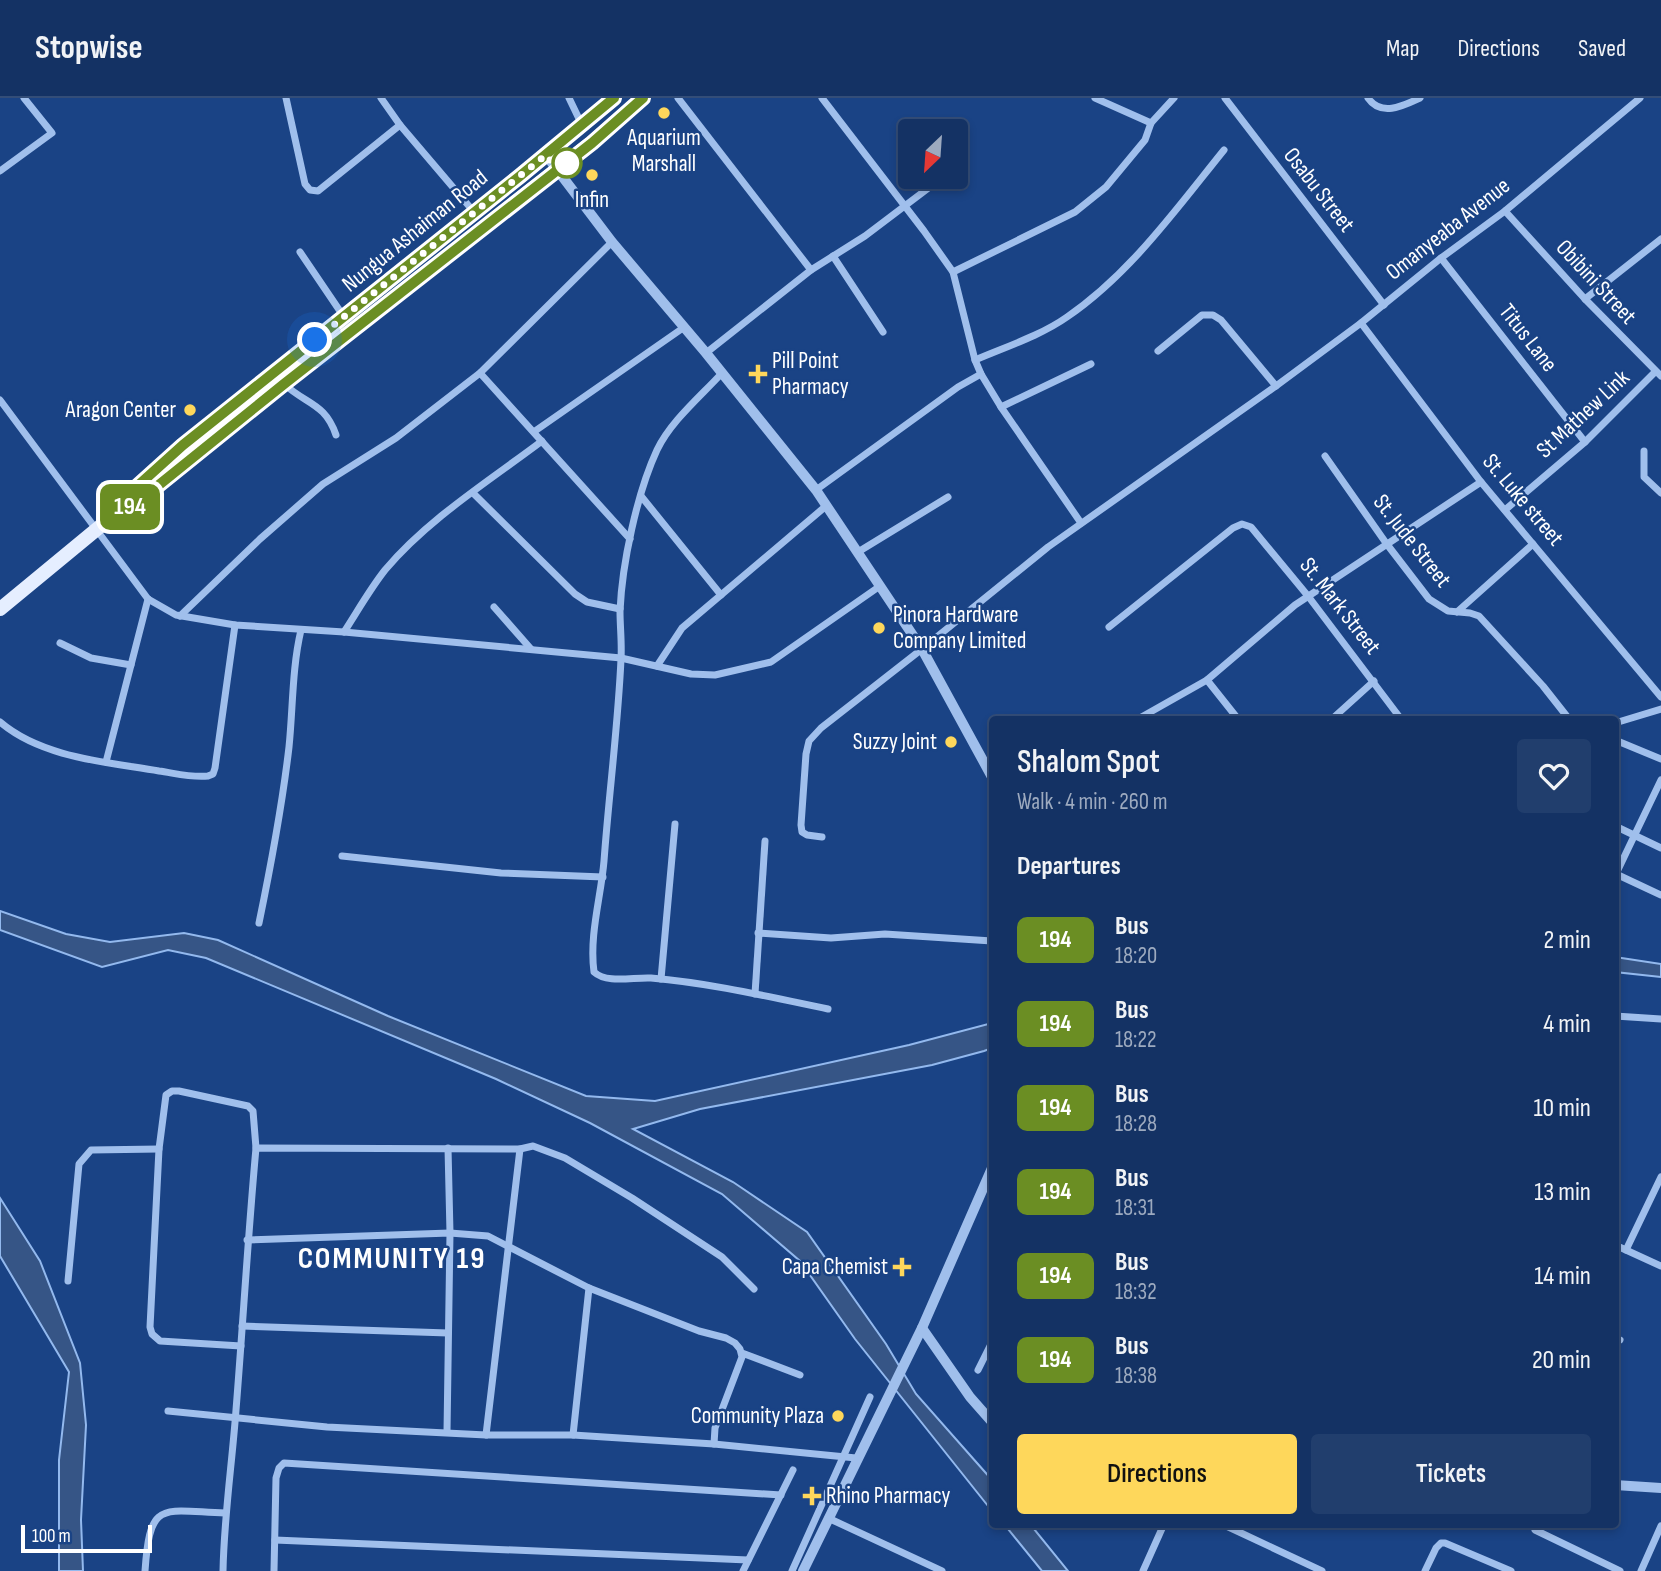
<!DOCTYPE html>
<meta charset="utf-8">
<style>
body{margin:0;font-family:"Sofia Sans Condensed",sans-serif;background:#213e6d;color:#f1f3f6;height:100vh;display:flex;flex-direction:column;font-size:26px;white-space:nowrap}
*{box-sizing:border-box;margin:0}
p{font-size:23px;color:#9daabf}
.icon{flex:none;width:38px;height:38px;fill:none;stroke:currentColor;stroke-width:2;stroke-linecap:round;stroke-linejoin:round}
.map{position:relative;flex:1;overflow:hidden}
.panel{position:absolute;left:989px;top:618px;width:630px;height:812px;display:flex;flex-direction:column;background:#143264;border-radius:7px;box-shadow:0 4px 10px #0003,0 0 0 2px #334d78}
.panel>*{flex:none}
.badge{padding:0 14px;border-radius:10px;font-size:24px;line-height:46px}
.needle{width:46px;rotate:205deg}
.controls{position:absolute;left:898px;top:21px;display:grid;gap:14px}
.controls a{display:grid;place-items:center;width:70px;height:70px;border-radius:7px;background:#143264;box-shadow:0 4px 10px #0003,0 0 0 2px #334d78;font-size:35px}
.scale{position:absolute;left:21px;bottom:18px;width:131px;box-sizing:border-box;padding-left:7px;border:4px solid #fff;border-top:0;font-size:19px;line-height:24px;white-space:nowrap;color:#fff;-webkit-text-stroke:5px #1a4385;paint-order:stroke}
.you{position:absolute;width:35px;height:35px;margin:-18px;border:5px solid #fff;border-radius:50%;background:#1a73e8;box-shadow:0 0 0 10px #1a73e833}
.map>.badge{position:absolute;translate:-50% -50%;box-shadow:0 0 0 4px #fff}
h2{padding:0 28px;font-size:26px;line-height:63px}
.round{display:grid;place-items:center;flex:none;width:74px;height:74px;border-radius:7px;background:#213e6d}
.overview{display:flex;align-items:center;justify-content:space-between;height:119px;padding:0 28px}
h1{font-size:33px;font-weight:600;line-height:52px}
.action{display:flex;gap:14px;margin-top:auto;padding:14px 28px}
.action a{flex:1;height:80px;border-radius:7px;background:#fed75b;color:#111;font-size:28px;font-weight:600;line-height:80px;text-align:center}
.action a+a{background:#213e6d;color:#f1f3f6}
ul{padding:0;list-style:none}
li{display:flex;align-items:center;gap:21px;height:84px;padding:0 28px}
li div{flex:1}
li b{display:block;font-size:26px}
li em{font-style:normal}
li .badge{min-width:77px;font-weight:700;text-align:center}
header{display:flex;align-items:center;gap:42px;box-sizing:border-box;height:98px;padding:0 35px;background:#143264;border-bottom:2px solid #334d78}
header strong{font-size:33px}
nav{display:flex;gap:38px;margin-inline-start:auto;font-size:24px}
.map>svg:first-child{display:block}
</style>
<header>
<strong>Stopwise</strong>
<nav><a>Map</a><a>Directions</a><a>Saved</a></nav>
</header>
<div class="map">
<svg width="1661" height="1473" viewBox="0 0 1661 1473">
<rect width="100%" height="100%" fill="#1a4385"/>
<!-- water -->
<g fill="#365586" stroke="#93b9ee" stroke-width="2">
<polygon points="0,813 66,836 110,844 184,835 218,842 388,918 586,998 655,1003 909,947 992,925 992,950 984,953 932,967 700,1011 633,1031 733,1084 807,1134 886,1246 916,1296 992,1382 992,1413 855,1241 800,1163 722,1096 590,1025 496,981 206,860 168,852 102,869 0,832"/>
<polygon points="1615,859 1661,866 1661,879 1615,874"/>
<polygon points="0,1100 40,1163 80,1265 86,1327 81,1422 83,1473 59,1473 59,1362 69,1274 0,1158"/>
<polygon points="1004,1426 1030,1426 1068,1473 1042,1473"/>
</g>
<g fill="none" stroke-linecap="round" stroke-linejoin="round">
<!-- minor -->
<g stroke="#a0bfec" stroke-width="7">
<polyline points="286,0 305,86 310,92 318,93 400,27"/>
<polyline points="381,0 400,27 474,114"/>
<polyline points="569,0 582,27"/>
<polyline points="678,0 811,172"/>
<polyline points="822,0 924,133 953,174 975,262 981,276 1001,309 1081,425"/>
<polyline points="1095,0 1151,25"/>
<polyline points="1225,0 1384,207"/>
<path d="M 1368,0 C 1381,19 1403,8 1420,0"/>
<polyline points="0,73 52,35 24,0"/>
<polyline points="1505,113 1585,201 1661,278"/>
<polyline points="300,154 344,219"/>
<polyline points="833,158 883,234"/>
<polyline points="1441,160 1585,344"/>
<polyline points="953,174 1075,114 1106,89 1145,42 1151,25 1174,0"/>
<polyline points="1585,201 1661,141"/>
<polyline points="1361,225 1481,384 1661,599"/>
<polyline points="1158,253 1202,217 1213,217 1221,222 1276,288"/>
<polyline points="706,255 811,172 865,138 943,79"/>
<path d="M 975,262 C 1005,249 1040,238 1067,219 C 1130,176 1177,110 1224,52"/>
<polyline points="480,275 630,441"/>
<path d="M 722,275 C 700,299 671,323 657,352 C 637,395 622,466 620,513 C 620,529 622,545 621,561 C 618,628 609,695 604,763 C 601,799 589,837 594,874 C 607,886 633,879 651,880 C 710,885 770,899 828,911"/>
<path d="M 284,286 C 307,307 325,305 336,337"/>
<polyline points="0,302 148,501 176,517 235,527 344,534 621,560 691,576 715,577 771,564 880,488"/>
<polyline points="1001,309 1091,266"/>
<polyline points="535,333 683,230"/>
<polyline points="1644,353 1644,379 1661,395"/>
<polyline points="1325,358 1386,445 1429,501 1448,513 1470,515 1479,518 1543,588 1569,621"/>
<polyline points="816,392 958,289 981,276"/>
<polyline points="473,395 575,496 587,504 620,511"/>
<polyline points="641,398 721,497"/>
<polyline points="1505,412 1585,344 1655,274"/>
<polyline points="858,454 948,399"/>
<polyline points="494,509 531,551"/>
<polyline points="1457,514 1533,446"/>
<polyline points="180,518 260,441 323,386 396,340 480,275 612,144"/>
<polyline points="1109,529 1233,430 1242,426 1251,429 1308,498 1401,621"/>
<path d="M 344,534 C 357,514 370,491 385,472 C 428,421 489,383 542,343"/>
<polyline points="60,545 91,560 131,567"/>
<polyline points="657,568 682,530 826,408"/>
<polyline points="1207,582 1238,621"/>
<polyline points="1138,621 1207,582 1295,507 1481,384"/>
<polyline points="1332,621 1374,583"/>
<path d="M 0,624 C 42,660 107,664 159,673 C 174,675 192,680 208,678 L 213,676 L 215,670 L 235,527"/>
<polyline points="1615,625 1661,611"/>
<polyline points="1615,642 1661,661"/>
<polyline points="106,664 148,501"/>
<polyline points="1615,728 1661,750"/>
<polyline points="822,739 807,737 802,734 801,727 806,656 809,643 821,630 922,551 1048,449 1276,288 1361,225 1441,160 1505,113 1640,0"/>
<polyline points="342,758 501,775 603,779"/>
<polyline points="1616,776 1661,797"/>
<polyline points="1615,778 1661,682"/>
<path d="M 259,825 C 271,767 282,709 289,649 C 293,610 292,570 301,532"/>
<polyline points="758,835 831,840 885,836 992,843"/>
<polyline points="661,881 675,726"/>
<polyline points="755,896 765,743"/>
<polyline points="1615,918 1661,921"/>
<polyline points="247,1142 450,1135 488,1138 589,1190 699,1233 726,1240 735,1245 740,1251 742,1259 715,1330 714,1346"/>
<polyline points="1615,1147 1661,1168"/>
<polyline points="1626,1152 1661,1079"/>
<polyline points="68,1183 79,1066 91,1052 159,1051"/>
<polyline points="242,1228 448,1235"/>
<polyline points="1615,1240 1620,1242"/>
<polyline points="241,1248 160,1243 152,1236 150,1229 159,1051 166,997 172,993 179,993 248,1008 253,1013 256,1050"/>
<polyline points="742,1255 800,1277"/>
<polyline points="978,1272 992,1244"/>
<polyline points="168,1313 327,1329 486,1337 573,1337 714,1346 856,1360"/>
<polyline points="447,1334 450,1135 448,1050"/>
<polyline points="486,1337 520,1051"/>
<polyline points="573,1337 589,1190"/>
<polyline points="828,1420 942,1473"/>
<polyline points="1222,1426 1322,1473"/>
<polyline points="1535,1432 1620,1473"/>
<polyline points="275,1442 748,1462"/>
<path d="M 145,1473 C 150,1401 161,1413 225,1415"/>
<path d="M 223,1473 C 224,1419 232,1366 236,1312 C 243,1225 248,1137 256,1050 L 520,1051 L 533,1048 L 565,1060 L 632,1100 L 722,1159 L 754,1191"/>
<polyline points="274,1473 276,1380 279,1370 284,1365 781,1397"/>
<polyline points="743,1473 793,1372"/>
<polyline points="792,1473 870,1299"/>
<polyline points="1143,1473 1164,1426"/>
<polyline points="1425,1473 1436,1450 1441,1445 1445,1445 1511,1473"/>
<polyline points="1641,1473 1661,1428"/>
</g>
<!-- tertiary -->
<g stroke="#a0bfec" stroke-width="10">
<polyline points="546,57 612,144 706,255 816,392 922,551 992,679"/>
<polyline points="922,1230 970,1299 992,1324"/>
<polyline points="1615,1387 1661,1390"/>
<polyline points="803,1473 922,1230 992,1070"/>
</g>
<!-- primary -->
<g stroke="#e5eeff" stroke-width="14">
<polyline points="120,412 132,393 183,347 520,78 614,0"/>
<polyline points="0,511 120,412 139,403 284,286 591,45 643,0"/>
</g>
</g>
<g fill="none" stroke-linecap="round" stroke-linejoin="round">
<defs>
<polyline id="line" points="614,0 520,78 183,347 132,393 120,412 134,407 284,286 592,45 643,0"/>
</defs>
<!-- line casing -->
<use href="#line" stroke="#fff" stroke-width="16"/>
<!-- line -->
<use href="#line" stroke="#6b8e23" stroke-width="10"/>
<!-- walk -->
<polyline stroke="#fff" stroke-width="7" stroke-dasharray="0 12.6" points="315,242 546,57 558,72 572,61 567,65"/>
</g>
<!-- markers -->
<g fill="#fed75b" stroke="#1a4385" stroke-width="2.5">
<circle cx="664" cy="15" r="7"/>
<circle cx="592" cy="77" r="7"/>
<path d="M754.5 265.5h7v7h7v7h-7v7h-7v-7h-7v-7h7z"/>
<circle cx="190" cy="312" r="7"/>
<circle cx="879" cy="530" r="7"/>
<circle cx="951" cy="644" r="7"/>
<path d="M898.5 1158.5h7v7h7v7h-7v7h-7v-7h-7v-7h7z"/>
<circle cx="838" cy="1318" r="7"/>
<path d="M808.5 1387.5h7v7h7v7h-7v7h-7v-7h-7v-7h7z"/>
</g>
<circle fill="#fff" stroke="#6b8e23" stroke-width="3.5" cx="567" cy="65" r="14"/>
<g text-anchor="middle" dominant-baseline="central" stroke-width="5" stroke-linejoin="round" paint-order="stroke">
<!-- poi labels -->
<g font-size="23" fill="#fff" stroke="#1a4385" text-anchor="end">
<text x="664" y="40" text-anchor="middle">Aquarium<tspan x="664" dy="26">Marshall</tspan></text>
<text x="592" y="102" text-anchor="middle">Infin</text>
<text x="772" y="263" text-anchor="start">Pill Point<tspan x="772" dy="26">Pharmacy</tspan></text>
<text x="176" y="312">Aragon Center</text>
<text x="893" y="517" text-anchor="start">Pinora Hardware<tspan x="893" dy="26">Company Limited</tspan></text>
<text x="937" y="644">Suzzy Joint</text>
<text x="888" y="1169">Capa Chemist</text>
<text x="824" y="1318">Community Plaza</text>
<text x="826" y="1398" text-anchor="start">Rhino Pharmacy</text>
</g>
<!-- street labels -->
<g font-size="23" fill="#fff" stroke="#1a4385">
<text transform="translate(1319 92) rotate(52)">Osabu Street</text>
<text transform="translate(1448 131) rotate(-38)">Omanyeaba Avenue</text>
<text transform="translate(415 133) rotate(-39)">Nungua Ashaiman Road</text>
<text transform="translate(1596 184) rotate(47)">Obibini Street</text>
<text transform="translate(1528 240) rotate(52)">Titus Lane</text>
<text transform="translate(1583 316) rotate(-43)">St Mathew Link</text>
<text transform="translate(1523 402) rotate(50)">St. Luke street</text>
<text transform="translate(1412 443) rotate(52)">St. Jude Street</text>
<text transform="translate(1340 508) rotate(52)">St. Mark Street</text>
</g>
<!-- district labels -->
<g font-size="30" font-weight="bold" letter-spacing="2" fill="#fff" stroke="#1a4385">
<text x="392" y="1161">COMMUNITY 19</text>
</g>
</g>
</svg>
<div class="controls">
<a><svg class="needle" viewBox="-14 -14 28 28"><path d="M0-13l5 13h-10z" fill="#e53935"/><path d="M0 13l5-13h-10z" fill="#9daabf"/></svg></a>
</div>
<div class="scale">100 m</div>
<div class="you" style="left:315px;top:242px"></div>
<b class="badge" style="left:130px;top:409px;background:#6b8e23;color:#fff">194</b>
<section class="panel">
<div class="overview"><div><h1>Shalom Spot</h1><p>Walk · 4 min · 260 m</p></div><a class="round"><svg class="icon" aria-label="heart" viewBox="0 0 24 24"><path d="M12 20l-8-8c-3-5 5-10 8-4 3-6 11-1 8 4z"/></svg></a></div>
<h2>Departures</h2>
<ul>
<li><span class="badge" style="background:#6b8e23;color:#fff">194</span><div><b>Bus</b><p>18:20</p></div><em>2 min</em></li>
<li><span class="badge" style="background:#6b8e23;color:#fff">194</span><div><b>Bus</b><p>18:22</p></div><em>4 min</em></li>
<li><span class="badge" style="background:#6b8e23;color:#fff">194</span><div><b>Bus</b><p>18:28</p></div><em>10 min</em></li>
<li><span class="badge" style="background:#6b8e23;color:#fff">194</span><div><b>Bus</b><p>18:31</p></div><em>13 min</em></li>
<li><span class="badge" style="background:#6b8e23;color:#fff">194</span><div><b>Bus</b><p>18:32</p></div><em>14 min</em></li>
<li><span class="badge" style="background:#6b8e23;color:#fff">194</span><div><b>Bus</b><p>18:38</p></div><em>20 min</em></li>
</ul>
<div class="action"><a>Directions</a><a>Tickets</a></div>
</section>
</div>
